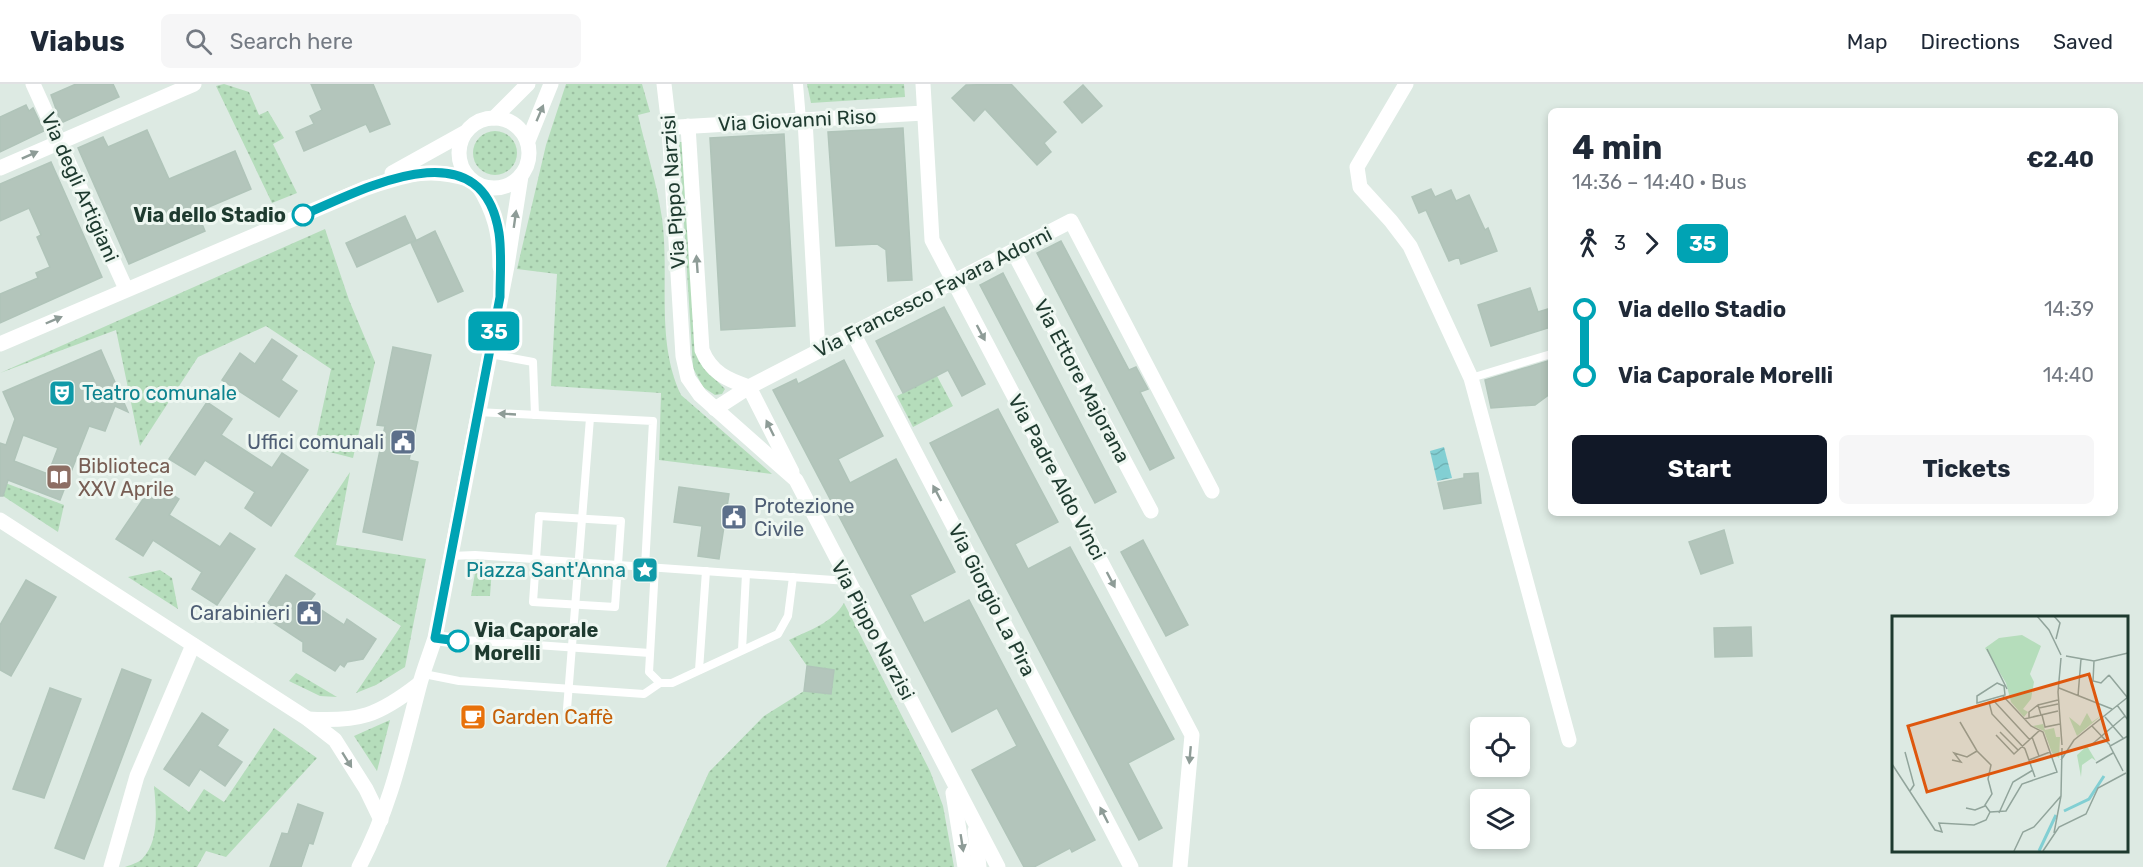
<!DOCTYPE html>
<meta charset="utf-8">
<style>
body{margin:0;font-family:Rubik,sans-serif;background:#f6f6f7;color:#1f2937;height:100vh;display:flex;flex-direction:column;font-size:22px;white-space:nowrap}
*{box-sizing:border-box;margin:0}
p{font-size:20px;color:#747a83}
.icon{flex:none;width:33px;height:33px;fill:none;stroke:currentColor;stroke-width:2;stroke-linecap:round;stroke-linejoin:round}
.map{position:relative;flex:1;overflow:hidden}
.panel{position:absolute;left:1548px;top:24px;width:570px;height:408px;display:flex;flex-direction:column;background:#fff;border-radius:9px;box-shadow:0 3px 9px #0003}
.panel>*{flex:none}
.badge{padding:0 12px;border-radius:9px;font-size:21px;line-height:39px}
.controls{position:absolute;left:1470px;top:633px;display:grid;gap:12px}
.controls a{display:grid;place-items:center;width:60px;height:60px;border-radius:9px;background:#fff;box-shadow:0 3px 9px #0003;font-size:30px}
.map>.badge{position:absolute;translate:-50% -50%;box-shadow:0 0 0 3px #fff}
.legs{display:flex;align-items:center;gap:9px;height:66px;padding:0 24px;font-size:20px}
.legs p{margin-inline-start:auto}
.head{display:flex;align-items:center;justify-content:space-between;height:102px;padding:0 24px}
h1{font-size:33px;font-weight:700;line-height:45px}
.primary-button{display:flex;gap:12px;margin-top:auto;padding:12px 24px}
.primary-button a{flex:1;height:69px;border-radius:9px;background:#111827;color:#fff;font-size:24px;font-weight:700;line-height:69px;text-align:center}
.primary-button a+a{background:#f6f6f7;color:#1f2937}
ul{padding:0 24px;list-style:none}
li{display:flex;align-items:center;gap:21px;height:66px;font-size:22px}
li i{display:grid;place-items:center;width:9px;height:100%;margin:0 8px;background:currentColor}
li i::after{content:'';width:15px;height:15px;margin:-8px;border:4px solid;border-radius:50%;background:#fff}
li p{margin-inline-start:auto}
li:first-child i{background:linear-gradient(#0000 50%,currentColor 0)}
li:last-child i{background:linear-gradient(currentColor 50%,#0000 0)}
header{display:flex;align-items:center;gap:36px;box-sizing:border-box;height:84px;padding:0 30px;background:#fff;border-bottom:2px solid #e0e1e3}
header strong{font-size:28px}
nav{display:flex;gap:33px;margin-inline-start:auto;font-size:21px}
.search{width:420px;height:54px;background:#f6f6f7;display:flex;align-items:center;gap:15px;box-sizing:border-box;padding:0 21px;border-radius:9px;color:#747a83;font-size:22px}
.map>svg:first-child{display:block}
</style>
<header>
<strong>Viabus</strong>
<div class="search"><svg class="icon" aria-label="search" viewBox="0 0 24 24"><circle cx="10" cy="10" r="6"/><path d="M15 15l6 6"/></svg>Search here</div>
<nav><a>Map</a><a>Directions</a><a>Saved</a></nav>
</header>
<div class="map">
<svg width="2143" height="783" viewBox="0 0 2143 783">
<defs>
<pattern id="green-dots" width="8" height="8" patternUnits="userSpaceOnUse" patternTransform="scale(1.5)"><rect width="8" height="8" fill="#b5ddbb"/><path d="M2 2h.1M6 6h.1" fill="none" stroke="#9bbea1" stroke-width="1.8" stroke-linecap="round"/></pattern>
<pattern id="water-waves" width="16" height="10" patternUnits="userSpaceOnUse" patternTransform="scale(1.5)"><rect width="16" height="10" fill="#82cfd3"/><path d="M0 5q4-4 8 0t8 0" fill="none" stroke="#70b2b5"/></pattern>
</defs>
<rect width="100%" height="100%" fill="#ddeae3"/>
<!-- green -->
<g fill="url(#green-dots)">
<polygon points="224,0 249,8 259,31 268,27 284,54 273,60 297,109 272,119 216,2"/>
<path d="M 566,0 L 642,0 L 650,28 L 638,31 C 646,65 657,100 662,134 C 670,193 655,256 681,311 L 772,390 L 659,376 L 661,309 L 551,302 L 557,190 L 517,185 L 546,61 Z"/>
<polygon points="807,0 904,0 905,13 811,19"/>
<circle cx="495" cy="69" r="22"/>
<polygon points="679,58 683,58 702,282 725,305 722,310 715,311 703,303 693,284"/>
<polygon points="325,145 349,216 375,278 353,374 314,364 331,285 266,242 198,273 140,362 116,246 0,289"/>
<polygon points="937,292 953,322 913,343 897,312"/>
<polygon points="350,388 336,461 426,475 405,583 376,601 356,609 401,542 294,472"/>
<polygon points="0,397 64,421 58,448 0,410"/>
<polygon points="482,483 492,484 490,512 471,512 475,489"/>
<polygon points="160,486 172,494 178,525 128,493"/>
<path d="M 844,519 L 930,687 L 943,722 L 954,783 L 666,783 L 709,688 L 764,632 L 804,607 L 831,610 L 834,586 L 807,582 L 789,556 C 810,546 832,539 844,519 Z"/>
<polygon points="296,589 300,591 337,613 320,612 289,597"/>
<polygon points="390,636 377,687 354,652"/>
<path d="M 274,644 L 317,674 L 226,773 L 206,767 L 197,783 L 125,783 C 130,781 138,779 142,775 C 160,757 156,724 154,702 L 189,728 L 204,705 L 224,718 Z"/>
</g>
<!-- water -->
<polygon fill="url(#water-waves)" points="1444,363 1452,394 1437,397 1430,367"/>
<!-- building -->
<g fill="#b3c5bb" stroke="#b0c4b9" stroke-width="1.5" fill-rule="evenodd">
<polygon points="76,0 113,0 119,13 61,39 51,11"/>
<polygon points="311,0 373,0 390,40 370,48 366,40 304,67 296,48 314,40 310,32 322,26"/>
<polygon points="1011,0 1056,48 1044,59 1051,68 1037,81 985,25 974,37 952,14 966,1"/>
<polygon points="1083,1 1102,22 1082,39 1064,18"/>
<polygon points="26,21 29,27 33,24 44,47 0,68 0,33"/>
<polygon points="903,44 912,196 888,197 886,166 877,160 836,162 828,48"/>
<polygon points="147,46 169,95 235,67 251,105 197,128 205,147 129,180 78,64 103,53 108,63"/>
<polygon points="784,50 795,242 721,246 710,54"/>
<polygon points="51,78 102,193 0,239 0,210 38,194 36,189 50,183 37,153 41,151 29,124 0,137 0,100"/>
<polygon points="1431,105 1435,113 1451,106 1456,117 1469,111 1485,146 1488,144 1497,167 1461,180 1459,173 1449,177 1426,126 1419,129 1412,113"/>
<polygon points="405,132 416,156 357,183 346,159"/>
<polygon points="435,147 463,207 438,218 411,159"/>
<polygon points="1061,157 1129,286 1136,283 1148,305 1140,308 1174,374 1150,386 1037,169"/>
<polygon points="1003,189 1116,408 1095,419 980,201"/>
<polygon points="1530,204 1538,228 1551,224 1551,243 1491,262 1478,221"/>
<polygon points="944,223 985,300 962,312 948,286 903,309 876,257"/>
<polygon points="272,255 297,272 281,296 297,307 279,333 222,296 240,269 255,280"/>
<polygon points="393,263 431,271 409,376 418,378 402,456 363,448 385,342 377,341"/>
<path d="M 101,266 L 128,328 L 115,322 L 105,347 L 89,342 L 60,416 L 8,396 L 3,412 L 0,412 L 0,359 L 6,361 L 15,335 L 3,308 ZM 23,351 L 58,364 L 48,390 L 14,377 Z"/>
<polygon points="844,276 883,352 838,375 850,399 896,375 955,488 910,511 924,539 969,516 1095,756 1072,768 1070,764 1034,783 1024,783 972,686 1017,662 997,624 952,648 773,306 796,295 798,300"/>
<polygon points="1551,276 1551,309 1535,321 1491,324 1485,296"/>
<polygon points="207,318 232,335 221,351 272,384 282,369 308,386 271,442 245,424 255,408 205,376 195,391 169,375"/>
<polygon points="998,325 1058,438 1015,460 1028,485 1070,463 1174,655 1128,679 1162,744 1139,756 930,359"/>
<polygon points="1478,389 1481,419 1444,425 1438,399 1464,394 1464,390"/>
<polygon points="154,399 179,415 169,431 220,463 230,449 255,465 217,521 192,505 202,488 153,456 143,472 116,455"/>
<polygon points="679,403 729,410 719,475 698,472 702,442 674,438"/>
<polygon points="1724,446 1733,479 1701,490 1689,458"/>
<polygon points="1143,456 1188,541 1166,552 1121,468"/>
<polygon points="286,491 315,510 309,518 344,541 347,535 376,555 363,575 347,578 344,583 340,580 335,587 303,567 303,558 268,535 266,529 271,521 268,519"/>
<polygon points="26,496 56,513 11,592 0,586 0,541"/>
<polygon points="1751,543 1752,572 1715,573 1714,544"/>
<polygon points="807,582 834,586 831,610 804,607"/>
<polygon points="122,585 151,596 84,775 55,764"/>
<polygon points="50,604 81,615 44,714 13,705"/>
<polygon points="202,629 228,646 217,662 242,678 225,702 200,685 189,702 164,685"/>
<polygon points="298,720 323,729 313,760 309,759 301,783 270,783 282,749 288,750"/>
</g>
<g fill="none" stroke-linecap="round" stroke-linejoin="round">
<!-- service -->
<g stroke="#fff" stroke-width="8">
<polyline points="490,270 533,278 535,331"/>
<polyline points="1471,294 1551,270"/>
<polyline points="478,328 653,337 645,483"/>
<polygon points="539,432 621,437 615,523 533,518"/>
<polyline points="451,472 475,471 848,497"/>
<polyline points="655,483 649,588 660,599 672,599 778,550 788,532 793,493"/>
<polyline points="435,554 650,569"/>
<polyline points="742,566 746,490"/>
<polyline points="699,586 706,487"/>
<polyline points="424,590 459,597 644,610 660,599"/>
<polyline points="567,625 590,334"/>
</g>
<!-- pedestrian -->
<polyline stroke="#fff" stroke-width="10" points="798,0 801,36"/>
<!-- minor -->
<g stroke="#fff" stroke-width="15">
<polyline points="33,0 126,205"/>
<polyline points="664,0 669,43 683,272 688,294 700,311 796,396 998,783"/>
<polyline points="923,0 932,156 1192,651 1180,783"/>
<polyline points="1406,0 1357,83 1360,103 1391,137 1410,162 1471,294 1569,656"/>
<circle cx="494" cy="69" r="35"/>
<polyline points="494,34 528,0"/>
<polyline points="805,36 818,267"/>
<path d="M 688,42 L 702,266 C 711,289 728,296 749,303 L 792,388"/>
<polyline points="678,43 924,29"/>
<polyline points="528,57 551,0"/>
<polyline points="0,84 194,0"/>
<polyline points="392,89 464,49"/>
<path d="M 477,100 C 495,128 500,150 500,183"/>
<polyline points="1013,167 1151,427"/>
<polyline points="853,249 1131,783"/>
<path d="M 0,260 L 366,104 C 406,91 429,82 471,96"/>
<polyline points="715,325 749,303 1071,137 1212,407"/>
<polyline points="0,436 308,635 335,656 366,705 381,736"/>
<path d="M 308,635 C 359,638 378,632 419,600"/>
<polyline points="953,709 965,783"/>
<polyline points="975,747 979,783"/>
<polyline points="111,783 137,692 193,561"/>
<path d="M 359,783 C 391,722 402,668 419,603 C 423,587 430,570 435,554 L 507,182 L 521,92"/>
</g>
</g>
<!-- one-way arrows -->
<defs><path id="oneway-solid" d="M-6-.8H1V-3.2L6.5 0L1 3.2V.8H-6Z" transform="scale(1.5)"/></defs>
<g fill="#8e9c97">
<use href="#oneway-solid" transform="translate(540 29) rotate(-67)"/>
<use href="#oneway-solid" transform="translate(30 71) rotate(-24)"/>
<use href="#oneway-solid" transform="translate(515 135) rotate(-82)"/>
<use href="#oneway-solid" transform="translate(697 180) rotate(-94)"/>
<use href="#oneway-solid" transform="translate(54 236) rotate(-23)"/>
<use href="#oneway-solid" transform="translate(981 249) rotate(62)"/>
<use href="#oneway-solid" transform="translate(507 330) rotate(-177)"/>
<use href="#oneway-solid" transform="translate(770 344) rotate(-116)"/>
<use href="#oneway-solid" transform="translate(937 409) rotate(-118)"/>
<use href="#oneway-solid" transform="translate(1111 496) rotate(62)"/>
<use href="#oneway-solid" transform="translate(1190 671) rotate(95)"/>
<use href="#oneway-solid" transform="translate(347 676) rotate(58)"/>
<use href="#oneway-solid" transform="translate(1104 731) rotate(-117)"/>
<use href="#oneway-solid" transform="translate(962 759) rotate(81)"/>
</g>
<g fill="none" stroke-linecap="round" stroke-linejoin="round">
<defs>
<path id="line-1" d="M 303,131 C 363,105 482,41 499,149 C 502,170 500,192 500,213 L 435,554 L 458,557"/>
</defs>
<!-- line-1 casing -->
<use href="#line-1" stroke="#fff" stroke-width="14"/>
<!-- line-1 -->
<use href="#line-1" stroke="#00a3b4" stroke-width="9"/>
</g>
<!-- icons -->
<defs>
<symbol id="theatre-square" viewBox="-11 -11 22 22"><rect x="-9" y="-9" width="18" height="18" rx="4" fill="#0f9aa8" stroke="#eef7f1"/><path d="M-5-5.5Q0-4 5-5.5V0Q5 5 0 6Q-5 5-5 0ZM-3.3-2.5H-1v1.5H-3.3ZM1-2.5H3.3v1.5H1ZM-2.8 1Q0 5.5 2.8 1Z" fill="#fff"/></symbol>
<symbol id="civic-square" viewBox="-11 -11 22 22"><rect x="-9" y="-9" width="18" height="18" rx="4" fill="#5c6f8a" stroke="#eef7f1"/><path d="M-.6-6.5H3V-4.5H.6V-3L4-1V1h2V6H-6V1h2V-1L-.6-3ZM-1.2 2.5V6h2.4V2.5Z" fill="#fff"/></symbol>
<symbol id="library-square" viewBox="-11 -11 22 22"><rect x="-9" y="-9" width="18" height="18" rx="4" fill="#8d6e63" stroke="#eef7f1"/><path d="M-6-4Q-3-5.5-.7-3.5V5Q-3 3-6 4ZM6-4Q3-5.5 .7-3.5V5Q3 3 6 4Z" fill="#fff"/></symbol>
<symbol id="sight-square" viewBox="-11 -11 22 22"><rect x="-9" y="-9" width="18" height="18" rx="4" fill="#0f9aa8" stroke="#eef7f1"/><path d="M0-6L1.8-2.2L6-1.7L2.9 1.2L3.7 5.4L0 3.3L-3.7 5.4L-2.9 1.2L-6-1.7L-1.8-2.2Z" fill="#fff"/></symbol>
<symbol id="cafe-square" viewBox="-11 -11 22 22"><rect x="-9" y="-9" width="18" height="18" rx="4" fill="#e8710a" stroke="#eef7f1"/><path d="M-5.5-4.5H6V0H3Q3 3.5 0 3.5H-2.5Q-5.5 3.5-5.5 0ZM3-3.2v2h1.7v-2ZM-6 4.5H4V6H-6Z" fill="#fff"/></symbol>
</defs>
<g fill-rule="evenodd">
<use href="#theatre-square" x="47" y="294" width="30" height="30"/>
<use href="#civic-square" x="388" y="343" width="30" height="30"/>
<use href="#library-square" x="44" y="378" width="30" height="30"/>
<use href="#civic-square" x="719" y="418" width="30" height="30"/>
<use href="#sight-square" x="630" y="471" width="30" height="30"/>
<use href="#civic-square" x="294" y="514" width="30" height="30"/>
<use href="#cafe-square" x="458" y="618" width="30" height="30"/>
</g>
<!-- markers -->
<g fill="#fff" stroke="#00a3b4" stroke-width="3">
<circle cx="303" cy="131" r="10"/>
<circle cx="458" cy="557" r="10"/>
</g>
<g text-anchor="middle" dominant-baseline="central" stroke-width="6" stroke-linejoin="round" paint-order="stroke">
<!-- street labels -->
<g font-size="20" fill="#1e3a2f" stroke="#eef7f1">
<text transform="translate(797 36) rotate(-3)">Via Giovanni Riso</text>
<text transform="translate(80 103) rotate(66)">Via degli Artigiani</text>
<text transform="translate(673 108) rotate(-94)">Via Pippo Narzisi</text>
<text transform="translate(933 208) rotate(-27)">Via Francesco Favara Adorni</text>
<text transform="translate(1082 297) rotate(62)">Via Ettore Majorana</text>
<text transform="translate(1057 393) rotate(62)">Via Padre Aldo Vinci</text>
<text transform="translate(992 516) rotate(63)">Via Giorgio La Pira</text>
<text transform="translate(873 546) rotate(62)">Via Pippo Narzisi</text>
</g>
<!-- stop labels -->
<g font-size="20" font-weight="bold" fill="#1e3a2f" stroke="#eef7f1" text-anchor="end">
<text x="286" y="131">Via dello Stadio</text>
<text x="474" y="546" text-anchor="start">Via Caporale<tspan x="474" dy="23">Morelli</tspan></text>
</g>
<!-- culture labels -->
<g font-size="20" fill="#0d838f" stroke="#eef7f1" text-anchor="start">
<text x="82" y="309">Teatro comunale</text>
<text x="626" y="486" text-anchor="end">Piazza Sant'Anna</text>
</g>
<!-- service labels -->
<g font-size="20" fill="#4e5e75" stroke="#eef7f1" text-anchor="end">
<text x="384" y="358">Uffici comunali</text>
<text x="754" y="422" text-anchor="start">Protezione<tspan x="754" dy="23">Civile</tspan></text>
<text x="290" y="529">Carabinieri</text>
</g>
<!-- education labels -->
<g font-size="20" fill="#785e54" stroke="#eef7f1" text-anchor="start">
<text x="78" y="382">Biblioteca<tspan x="78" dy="23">XXV Aprile</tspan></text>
</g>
<!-- food labels -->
<g font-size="20" fill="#c56008" stroke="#eef7f1" text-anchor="start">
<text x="492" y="633">Garden Caffè</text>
</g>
</g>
<!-- overview -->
<g transform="translate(1892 532)">
<rect width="236" height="236" fill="#ddeae3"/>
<path d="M 130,19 L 149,30 L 138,58 L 142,66 L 139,83 L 131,93 L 136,96 L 132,101 L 119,86 L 114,67 L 93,32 L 107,22 ZM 195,97 L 200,106 L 210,99 L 185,120 L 177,101 L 188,110 ZM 151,108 L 153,114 L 162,112 L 164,121 L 168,121 L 167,142 L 160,137 L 152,115 L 141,110 ZM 195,130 L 204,145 L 200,142 L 190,149 L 189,161 L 185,139 Z" fill="#b5ddbb"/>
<path fill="none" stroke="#82cfd3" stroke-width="3" d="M 172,195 L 197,183 L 212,160M 147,235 L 164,199"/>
<path fill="none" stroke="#91a49b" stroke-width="1.5" d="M 145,0 L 157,14 L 169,39M 162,0 L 168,7 L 164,23M 95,33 L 115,73M 174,40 L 202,45 L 236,37M 169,42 L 166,76 L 170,129M 202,45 L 201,65 L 209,67 L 217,59M 217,59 L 235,81M 105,67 L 112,70 L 113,79 L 85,87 L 85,80 ZM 167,72 L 220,93M 186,80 L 189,43M 101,84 L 138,124M 97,86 L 100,98 L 133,133 L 143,161M 146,89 L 166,84M 225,89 L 236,104M 147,92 L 166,88M 150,99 L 153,111 L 168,108M 213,101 L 231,122M 137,102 L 137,96 L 146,89 L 149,99M 132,103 L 166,95M 68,106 L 85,135 L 99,149 L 96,163 L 100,178 L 93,189 L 98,196M 200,110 L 218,129M 108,116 L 126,134M 104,119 L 122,138 L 148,114M 140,121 L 147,140M 198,130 L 233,100M 13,136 L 22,169 L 18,175M 60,144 L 69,146 L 62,137 L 75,141 L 85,135M 137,144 L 158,136M 169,144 L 182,124 L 236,81M 204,147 L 221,137M 0,148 L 43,214 L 50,216 L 47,207 L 82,209 L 94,204 L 98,196M 231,155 L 218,130 L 236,120M 74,192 L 83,194 L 93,190M 98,196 L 114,195 L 130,168 L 165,156 L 151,116 L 139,110 L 111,80M 107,197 L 121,166 L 141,154M 162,217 L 169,180 L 170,132M 122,235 L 131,216 L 142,211 L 169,180M 151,235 L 167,211 L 194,198 L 206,172 L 234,157"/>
<path fill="#de570e" fill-opacity="0.15" stroke="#de570e" stroke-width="3" d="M 197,58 L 216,124 L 35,176 L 16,110 Z"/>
<rect width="236" height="236" fill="none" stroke="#1e3a2f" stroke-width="3"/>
</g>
</svg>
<div class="controls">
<a><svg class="icon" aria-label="locate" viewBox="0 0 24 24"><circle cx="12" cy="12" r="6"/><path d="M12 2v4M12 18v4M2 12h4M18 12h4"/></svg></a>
<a><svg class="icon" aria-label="layers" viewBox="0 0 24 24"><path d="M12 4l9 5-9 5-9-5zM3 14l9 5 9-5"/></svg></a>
</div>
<b class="badge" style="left:494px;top:247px;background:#00a3b4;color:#fff">35</b>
<section class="panel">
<div class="head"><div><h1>4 min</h1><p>14:36 – 14:40 · Bus</p></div><b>€2.40</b></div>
<div class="legs"><svg class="icon" aria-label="walk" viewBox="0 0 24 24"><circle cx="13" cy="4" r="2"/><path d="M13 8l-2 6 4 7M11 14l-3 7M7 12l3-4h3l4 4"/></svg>3<svg class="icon" aria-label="forward" viewBox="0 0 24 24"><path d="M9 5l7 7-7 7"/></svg><b class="badge" style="background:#00a3b4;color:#fff">35</b></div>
<ul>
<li><i style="color:#00a3b4"></i><b>Via dello Stadio</b><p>14:39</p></li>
<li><i style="color:#00a3b4"></i><b>Via Caporale Morelli</b><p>14:40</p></li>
</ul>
<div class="primary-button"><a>Start</a><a>Tickets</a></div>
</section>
</div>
